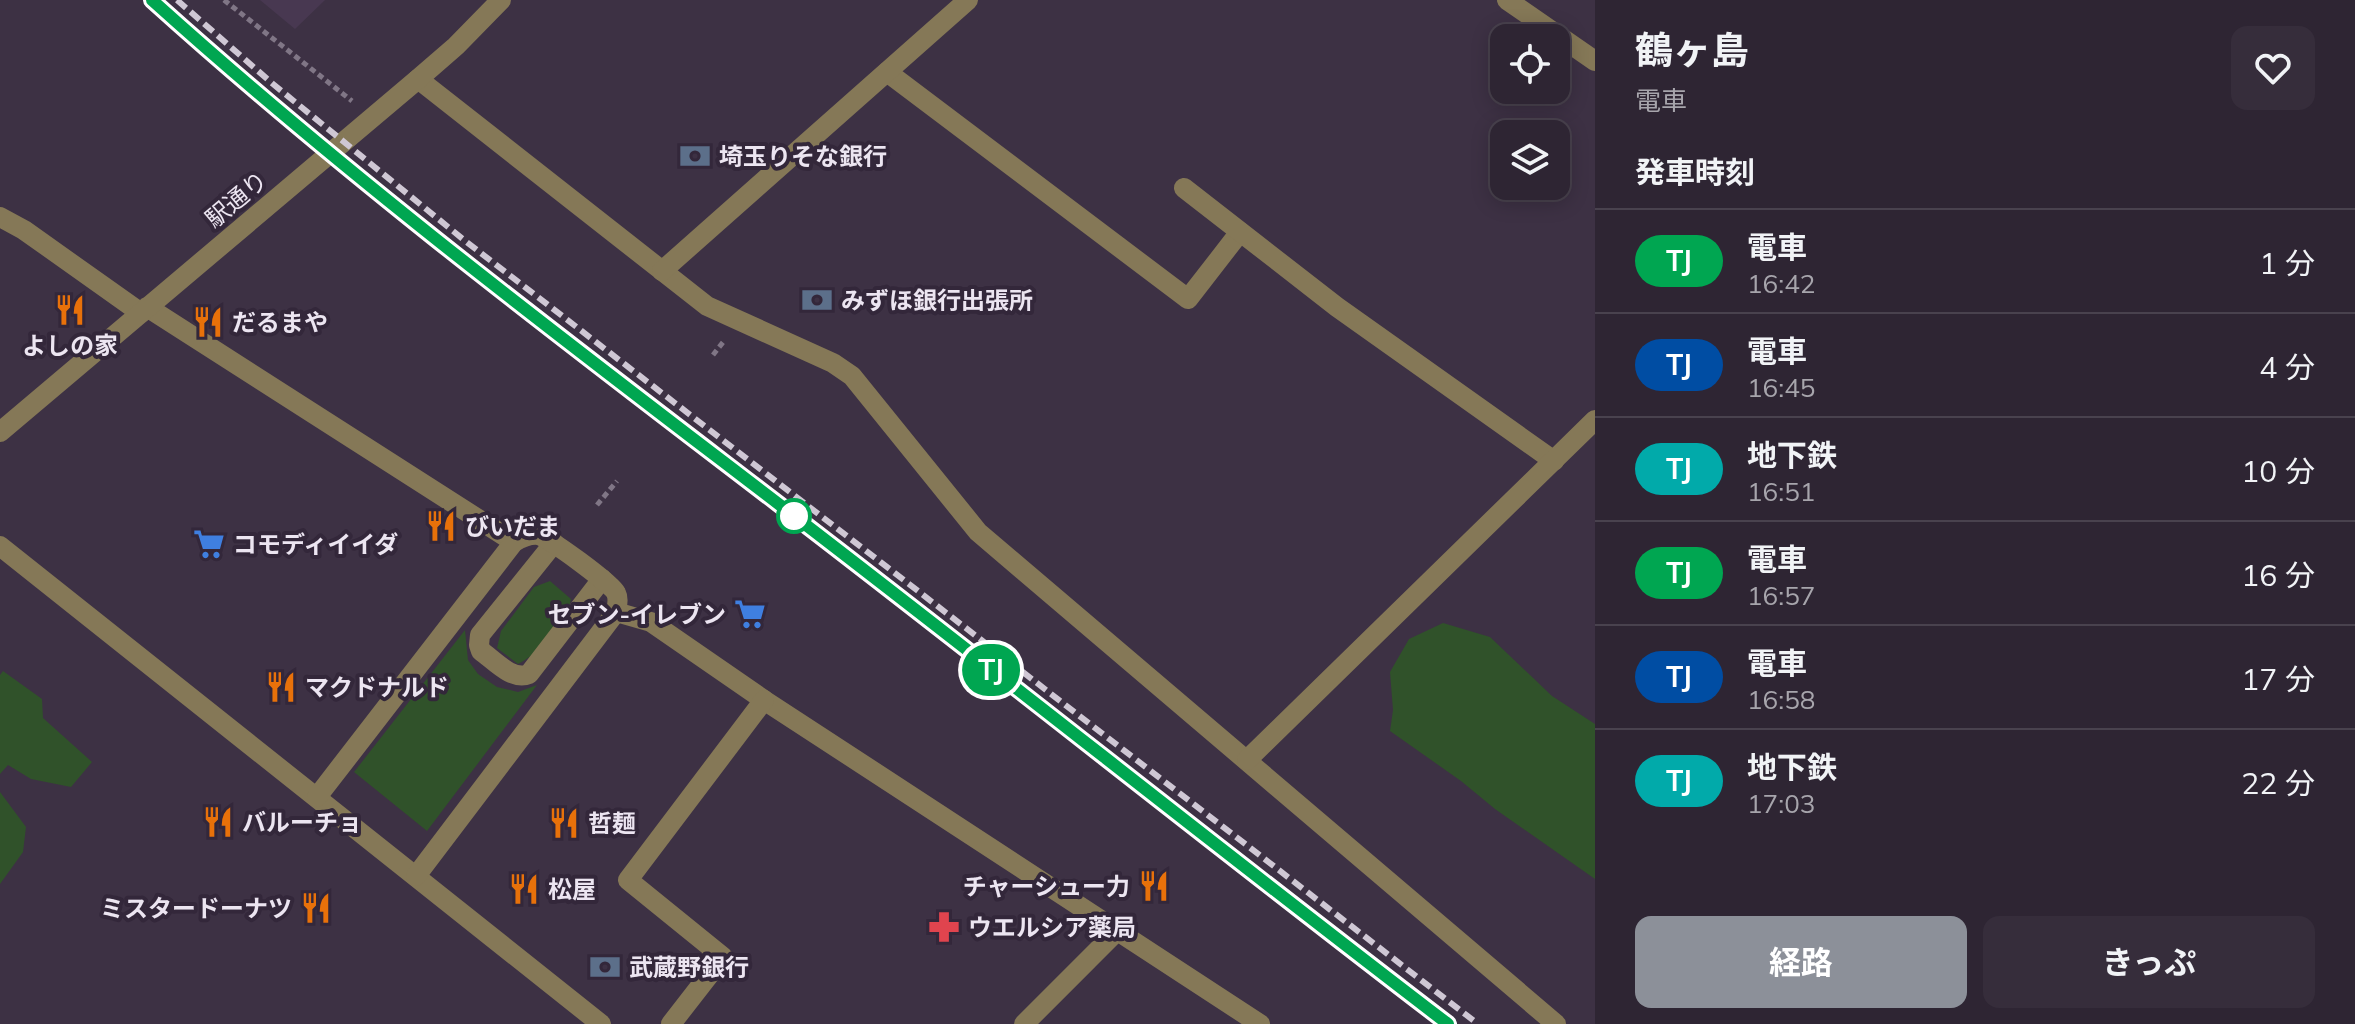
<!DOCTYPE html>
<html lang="ja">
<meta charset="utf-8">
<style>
body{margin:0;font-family:Mulish,"Noto Sans JP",sans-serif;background:#362d3b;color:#f1f3f6;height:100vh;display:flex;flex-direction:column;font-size:30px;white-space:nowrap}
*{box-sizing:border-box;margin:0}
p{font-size:26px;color:#a7a5ac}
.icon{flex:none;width:44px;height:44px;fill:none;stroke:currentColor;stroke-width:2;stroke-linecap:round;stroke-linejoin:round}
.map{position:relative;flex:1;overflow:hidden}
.panel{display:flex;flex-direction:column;background:#2e2533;width:760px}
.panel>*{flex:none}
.badge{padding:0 16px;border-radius:26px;font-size:28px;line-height:52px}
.tools{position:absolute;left:1490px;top:24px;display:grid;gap:16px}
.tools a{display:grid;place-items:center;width:80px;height:80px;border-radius:16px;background:#2e2533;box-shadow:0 4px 20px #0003,0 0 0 2px #49424e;font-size:40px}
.map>.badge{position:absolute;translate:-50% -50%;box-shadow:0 0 0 4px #fff}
h2{padding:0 40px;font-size:30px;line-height:72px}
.round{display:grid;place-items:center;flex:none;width:84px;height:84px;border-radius:16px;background:#362d3b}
.summary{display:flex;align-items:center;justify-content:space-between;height:136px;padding:0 40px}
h1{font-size:38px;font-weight:700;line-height:60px}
.primary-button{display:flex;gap:16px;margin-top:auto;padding:16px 40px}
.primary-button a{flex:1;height:92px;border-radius:16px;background:#8c9099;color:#fff;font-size:32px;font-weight:700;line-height:92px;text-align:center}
.primary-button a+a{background:#362d3b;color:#f1f3f6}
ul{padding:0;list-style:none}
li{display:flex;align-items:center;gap:24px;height:104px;padding:0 40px;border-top:2px solid #49424e}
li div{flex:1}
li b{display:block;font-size:30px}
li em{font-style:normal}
li .badge{min-width:88px;font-weight:700;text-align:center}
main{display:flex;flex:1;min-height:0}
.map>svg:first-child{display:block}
</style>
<main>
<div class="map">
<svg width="1595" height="1024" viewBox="0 0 1595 1024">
<rect width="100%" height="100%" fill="#3d3144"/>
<!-- built -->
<polygon fill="#483851" points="260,0 325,0 295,29"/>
<!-- green -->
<g fill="#30522a">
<path d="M 550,581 L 571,599 C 567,622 539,654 518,664 L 497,648 L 501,631 L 534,587 Z"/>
<polygon points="1443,623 1490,637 1552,696 1595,724 1595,879 1495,809 1461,781 1390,731 1393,710 1390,672 1409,639"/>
<polygon points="465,630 468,660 478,674 497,687 518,692 537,685 427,831 354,772"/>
<polygon points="3,671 42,699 43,718 92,762 71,787 31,779 8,765 0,774 0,675"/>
<polygon points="0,792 26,827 23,852 0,884"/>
</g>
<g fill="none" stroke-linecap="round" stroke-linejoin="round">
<!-- path -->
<g stroke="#807686" stroke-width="5" stroke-dasharray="6 4" stroke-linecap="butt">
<polyline points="224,0 352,101"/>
<polyline points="713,355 724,341"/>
<polyline points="597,505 617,481"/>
</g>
<!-- minor -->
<g stroke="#857857" stroke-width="20">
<polyline points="1507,0 1595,61"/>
<polyline points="887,72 1188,299 1240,232"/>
<polyline points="418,79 707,306 833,363 852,376 978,532 1556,1024"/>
<polyline points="1184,188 1337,307 1554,461"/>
<polyline points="0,217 24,230 141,313"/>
<polyline points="662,271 968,0"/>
<polyline points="147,307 514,542"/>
<polyline points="0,432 418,79 456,46 501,0"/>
<path d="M 554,543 L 480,635 L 479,645 L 481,651 C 495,661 512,681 529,674 L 602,579"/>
<polyline points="0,546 601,1024"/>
<polyline points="616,612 651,622 764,700 1260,1024"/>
<polyline points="1247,760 1595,420"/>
<path d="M 317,797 L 514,542 C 521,538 529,534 538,535 C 548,537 612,584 616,593 C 619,599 617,605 616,612 L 416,876"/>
<polyline points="671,1024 723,957 628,880 764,700"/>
<polyline points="1024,1024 1117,931"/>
</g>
<!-- rail -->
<g stroke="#cfc7d4" stroke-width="6" stroke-dasharray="12 6" stroke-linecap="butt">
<path d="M 152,0 C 355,184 576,347 793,515 C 1012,684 1228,856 1448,1024"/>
<polyline points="177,0 273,84 464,240 1478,1024"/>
</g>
</g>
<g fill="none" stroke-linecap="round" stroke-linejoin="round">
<defs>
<path id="line" d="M 152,0 C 356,184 575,348 793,515 C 1012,683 1228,856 1448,1024"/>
</defs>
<!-- line casing -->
<use href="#line" stroke="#fff" stroke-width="18"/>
<!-- line -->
<use href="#line" stroke="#00a651" stroke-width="12"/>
</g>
<!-- icons -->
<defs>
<symbol id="bank-bare" viewBox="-9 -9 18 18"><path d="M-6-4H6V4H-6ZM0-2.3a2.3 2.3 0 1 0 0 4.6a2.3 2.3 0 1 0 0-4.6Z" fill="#5c6f8a" stroke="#33273a" stroke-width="2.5" paint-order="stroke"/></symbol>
<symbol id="restaurant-bare" viewBox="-9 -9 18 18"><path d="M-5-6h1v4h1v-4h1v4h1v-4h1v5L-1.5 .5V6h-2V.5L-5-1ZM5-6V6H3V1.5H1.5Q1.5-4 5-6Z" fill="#e8710a" stroke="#33273a" stroke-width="2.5" paint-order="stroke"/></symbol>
<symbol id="supermarket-bare" viewBox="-9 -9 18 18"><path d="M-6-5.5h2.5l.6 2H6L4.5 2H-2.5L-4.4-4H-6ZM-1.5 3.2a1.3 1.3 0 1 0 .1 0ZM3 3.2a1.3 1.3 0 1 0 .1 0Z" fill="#3f7fe0" stroke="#33273a" stroke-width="2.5" paint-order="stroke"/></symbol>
<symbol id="pharmacy-bare" viewBox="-9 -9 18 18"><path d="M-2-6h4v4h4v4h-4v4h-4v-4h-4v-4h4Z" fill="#e0444e" stroke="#33273a" stroke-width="2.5" paint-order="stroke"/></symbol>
</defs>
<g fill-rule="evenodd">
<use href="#bank-bare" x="673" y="134" width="44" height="44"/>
<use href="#bank-bare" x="795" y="278" width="44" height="44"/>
<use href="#restaurant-bare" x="48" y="288" width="44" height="44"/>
<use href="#restaurant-bare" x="186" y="300" width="44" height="44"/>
<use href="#restaurant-bare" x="419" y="504" width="44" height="44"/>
<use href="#supermarket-bare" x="187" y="522" width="44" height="44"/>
<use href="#supermarket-bare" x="728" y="592" width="44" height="44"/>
<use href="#restaurant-bare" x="259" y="665" width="44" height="44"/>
<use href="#restaurant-bare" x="196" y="800" width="44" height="44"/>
<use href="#restaurant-bare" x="542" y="801" width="44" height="44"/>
<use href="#restaurant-bare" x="1132" y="864" width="44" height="44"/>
<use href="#restaurant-bare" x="502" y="867" width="44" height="44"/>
<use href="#restaurant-bare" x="294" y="886" width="44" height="44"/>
<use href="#pharmacy-bare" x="922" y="905" width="44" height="44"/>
<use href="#bank-bare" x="583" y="945" width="44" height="44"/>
</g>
<!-- markers -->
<circle fill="#fff" stroke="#00a651" stroke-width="4" cx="794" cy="516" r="16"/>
<g text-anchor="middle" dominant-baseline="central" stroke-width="8" stroke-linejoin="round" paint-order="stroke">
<!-- poi labels -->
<g font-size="24" font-weight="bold" fill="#ece5f1" stroke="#33273a" text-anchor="start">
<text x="719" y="156">埼玉りそな銀行</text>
<text x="841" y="300">みずほ銀行出張所</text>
<text x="232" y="322">だるまや</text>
<text x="70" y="345" text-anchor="middle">よしの家</text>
<text x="465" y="526">びいだま</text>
<text x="233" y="544">コモディイイダ</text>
<text x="726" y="614" text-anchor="end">セブン-イレブン</text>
<text x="305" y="687">マクドナルド</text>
<text x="242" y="822">バルーチョ</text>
<text x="588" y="823">哲麺</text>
<text x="1130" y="886" text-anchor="end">チャーシュー力</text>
<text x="548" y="889">松屋</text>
<text x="292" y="908" text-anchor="end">ミスタードーナツ</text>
<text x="968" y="927">ウエルシア薬局</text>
<text x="629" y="967">武蔵野銀行</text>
</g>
<!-- street labels -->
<g font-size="24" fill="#ece5f1" stroke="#33273a">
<text transform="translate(236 199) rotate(-40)">駅通り</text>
</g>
</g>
</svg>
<div class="tools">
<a><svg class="icon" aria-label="locate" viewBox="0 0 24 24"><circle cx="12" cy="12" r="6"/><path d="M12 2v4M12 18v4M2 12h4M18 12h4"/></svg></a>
<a><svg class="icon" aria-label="layers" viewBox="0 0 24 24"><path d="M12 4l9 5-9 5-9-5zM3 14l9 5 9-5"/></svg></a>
</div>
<b class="badge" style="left:991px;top:670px;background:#00a651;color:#fff">TJ</b>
</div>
<section class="panel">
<div class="summary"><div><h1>鶴ヶ島</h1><p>電車</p></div><a class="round"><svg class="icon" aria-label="heart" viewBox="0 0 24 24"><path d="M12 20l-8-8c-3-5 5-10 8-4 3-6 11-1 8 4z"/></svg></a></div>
<h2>発車時刻</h2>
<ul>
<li><span class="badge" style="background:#00a651;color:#fff">TJ</span><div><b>電車</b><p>16:42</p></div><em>1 分</em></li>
<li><span class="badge" style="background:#004da3;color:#fff">TJ</span><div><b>電車</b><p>16:45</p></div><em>4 分</em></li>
<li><span class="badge" style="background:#01aaaa;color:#fff">TJ</span><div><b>地下鉄</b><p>16:51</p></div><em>10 分</em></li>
<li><span class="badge" style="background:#00a651;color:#fff">TJ</span><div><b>電車</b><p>16:57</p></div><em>16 分</em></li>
<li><span class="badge" style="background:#004da3;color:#fff">TJ</span><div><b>電車</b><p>16:58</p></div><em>17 分</em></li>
<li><span class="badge" style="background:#01aaaa;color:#fff">TJ</span><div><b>地下鉄</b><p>17:03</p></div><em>22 分</em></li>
</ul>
<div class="primary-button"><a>経路</a><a>きっぷ</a></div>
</section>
</main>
